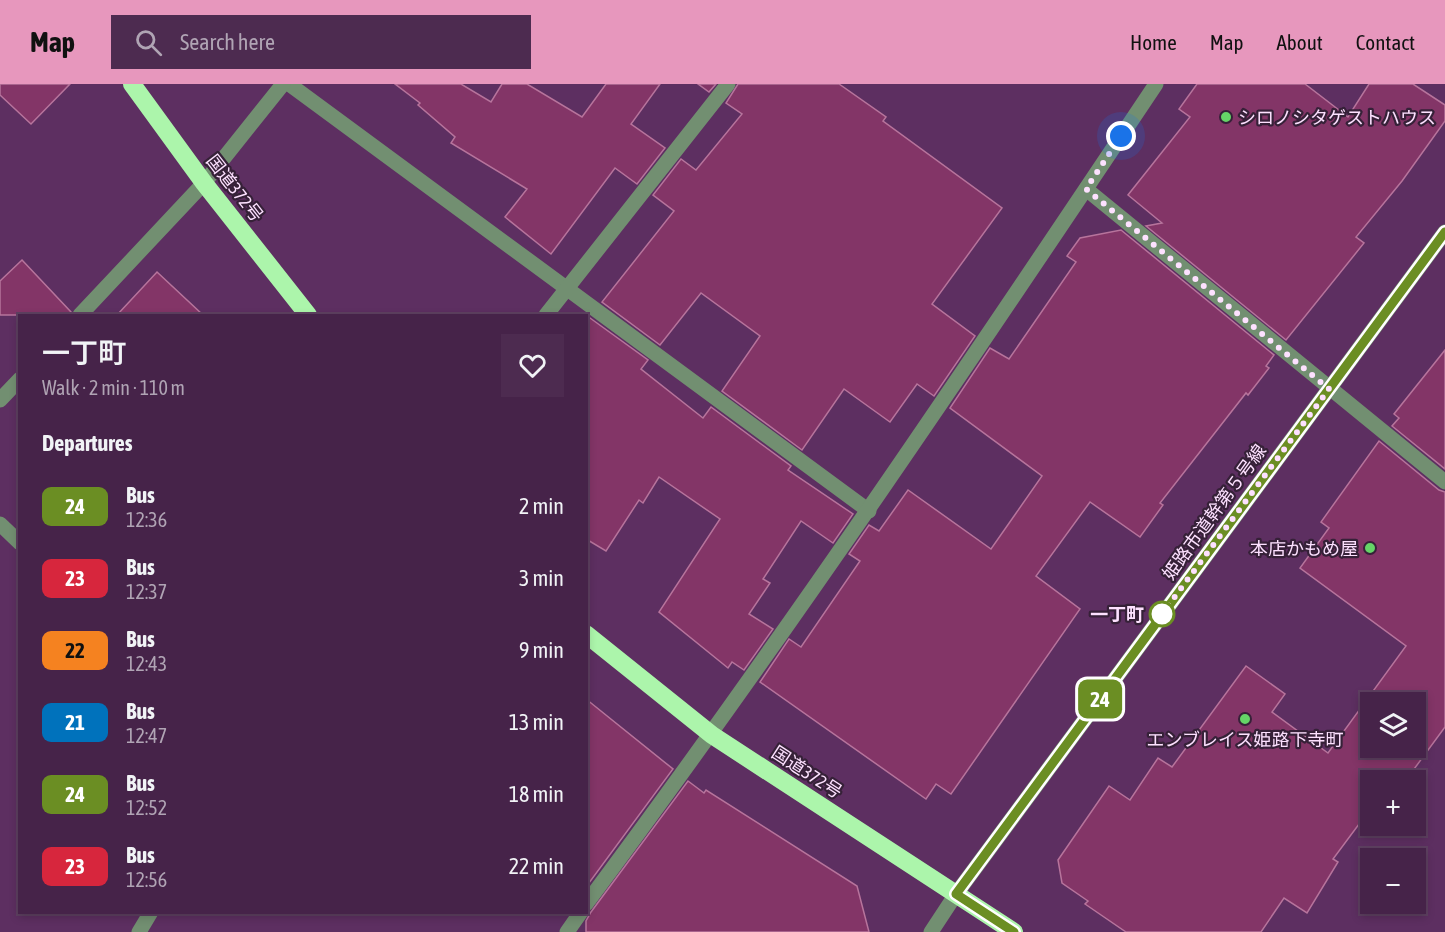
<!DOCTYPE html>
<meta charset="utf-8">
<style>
body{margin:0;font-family:"Asap Condensed","Noto Sans JP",sans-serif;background:#4d2b50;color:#f1f3f6;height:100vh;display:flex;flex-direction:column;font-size:22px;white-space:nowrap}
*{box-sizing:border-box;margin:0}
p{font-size:20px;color:#b0a4b4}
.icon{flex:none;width:33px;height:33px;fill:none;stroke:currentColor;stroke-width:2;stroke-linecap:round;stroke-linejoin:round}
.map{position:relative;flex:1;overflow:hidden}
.sheet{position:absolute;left:18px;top:230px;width:570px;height:600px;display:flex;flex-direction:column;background:#462349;border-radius:0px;box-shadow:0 3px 9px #0003,0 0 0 2px #5e4061}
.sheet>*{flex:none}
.badge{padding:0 12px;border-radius:9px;font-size:21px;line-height:39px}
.fabs{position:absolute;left:1360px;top:608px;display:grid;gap:12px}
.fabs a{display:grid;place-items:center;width:66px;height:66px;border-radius:0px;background:#462349;box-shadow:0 3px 9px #0003,0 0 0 2px #5e4061;font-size:30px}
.you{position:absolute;width:30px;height:30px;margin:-15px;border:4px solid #fff;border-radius:50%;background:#1a73e8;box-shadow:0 0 0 9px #1a73e833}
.map>.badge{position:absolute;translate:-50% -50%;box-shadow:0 0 0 3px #fff}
h2{padding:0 24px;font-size:22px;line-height:54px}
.round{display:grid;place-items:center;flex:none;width:63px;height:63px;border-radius:0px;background:#4d2b50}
.summary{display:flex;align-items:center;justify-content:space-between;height:102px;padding:0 24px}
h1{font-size:28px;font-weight:600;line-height:45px}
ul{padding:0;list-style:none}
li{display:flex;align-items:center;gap:18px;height:72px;padding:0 24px}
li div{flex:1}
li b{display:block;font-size:22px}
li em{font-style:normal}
li .badge{min-width:66px;font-weight:700;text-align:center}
header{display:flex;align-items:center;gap:36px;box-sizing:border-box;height:84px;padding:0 30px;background:#e797bd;color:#111}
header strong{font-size:28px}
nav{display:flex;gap:33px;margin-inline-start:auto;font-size:21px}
.search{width:420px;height:54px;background:#4d2b50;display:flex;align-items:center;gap:15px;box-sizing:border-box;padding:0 21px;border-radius:0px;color:#b0a4b4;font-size:22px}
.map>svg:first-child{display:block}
</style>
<header>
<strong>Map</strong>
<div class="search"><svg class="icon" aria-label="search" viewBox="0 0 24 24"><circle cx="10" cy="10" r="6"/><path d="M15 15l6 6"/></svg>Search here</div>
<nav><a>Home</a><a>Map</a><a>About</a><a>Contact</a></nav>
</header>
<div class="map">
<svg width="1445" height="848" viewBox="0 0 1445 848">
<rect width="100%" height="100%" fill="#5d2f61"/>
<!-- building -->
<g fill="#833567" stroke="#b7749c" stroke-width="1.5" fill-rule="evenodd">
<polygon points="0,0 70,0 31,40 0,11"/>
<polygon points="395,0 461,0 491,18 502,0 527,0 582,33 606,0 660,0 631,40 665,64 637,100 615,84 551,170 505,133 527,105 451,59 455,53 418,21 420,19"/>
<polygon points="698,0 716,0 709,8"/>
<polygon points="738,0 839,0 886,33 883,37 1002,124 932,220 975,252 934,312 917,300 890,338 844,305 802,366 722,307 760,252 701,209 660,261 602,218 674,127 653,111 681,75 696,86 742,30 726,19"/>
<polygon points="1197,0 1305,0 1348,33 1369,0 1413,0 1445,21 1445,37 1402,97 1356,153 1364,159 1286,256 1146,142 1162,139 1128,111 1190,33 1179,25"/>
<polygon points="1121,146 1274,271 1266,282 1269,284 1248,311 1246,309 1160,419 1163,421 1140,453 1090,418 1036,492 1080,525 951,710 936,700 926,715 760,598 789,555 801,563 860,477 849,470 869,441 879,447 908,406 991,465 1042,392 950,324 990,264 1009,275 1076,178 1067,172 1080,154"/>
<polygon points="22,176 71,228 70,231 0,231 0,197"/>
<polygon points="157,188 203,231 117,231"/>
<polygon points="590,234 648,276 641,285 703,334 711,323 791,382 788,386 853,430 833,459 801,437 763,495 770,499 749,530 773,545 744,586 732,578 728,584 659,528 720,435 659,393 643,419 639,416 606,467 586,455 586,238"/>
<polygon points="1445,266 1445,385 1392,342 1399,334 1394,330"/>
<path d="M 1379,357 L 1439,406 L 1445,408 L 1445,643 L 1406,696 L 1371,696 L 1371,724 L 1333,775 L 1338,778 L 1307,829 L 1284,814 L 1261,848 L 1126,848 L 1085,820 L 1088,817 L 1062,799 L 1058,776 L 1109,702 L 1130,716 L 1158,674 L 1172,683 L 1246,582 L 1285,610 L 1272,628 L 1328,669 L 1406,562 L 1300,484 L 1329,444 L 1321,438 ZM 1371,618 L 1416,618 L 1416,663 L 1371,663 Z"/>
<polygon points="586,615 673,685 586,803"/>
<polygon points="688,697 704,709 706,706 857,802 869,848 586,848 586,837 591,828"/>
</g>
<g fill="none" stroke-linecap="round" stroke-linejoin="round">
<!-- minor -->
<g stroke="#728f71" stroke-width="15">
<polyline points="289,0 869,427"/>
<polyline points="1086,105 1445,398"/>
<polyline points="80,231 204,99 283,0"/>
<polyline points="546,231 728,0"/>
<polyline points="0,316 20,295"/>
<polyline points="0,440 20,459"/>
<path d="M 586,820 C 785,553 971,277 1156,0"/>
<polyline points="139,848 151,828"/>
<polyline points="567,848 581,828"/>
<polyline points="931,848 956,810 1445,148"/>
</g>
<!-- highway -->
<g stroke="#acf5ab" stroke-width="18">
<polyline points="132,0 204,99 308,231"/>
<polyline points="586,550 712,651 1014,848"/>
</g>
</g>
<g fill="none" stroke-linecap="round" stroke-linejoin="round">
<defs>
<polyline id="line" points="1014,848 956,810 1445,148"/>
</defs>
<!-- line casing -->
<use href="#line" stroke="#fff" stroke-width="14"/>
<!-- line -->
<use href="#line" stroke="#6b8e23" stroke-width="9"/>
<!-- walk -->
<polyline stroke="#fde1ff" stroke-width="6" stroke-dasharray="0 10.8" points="1121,52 1086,105 1329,305 1162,530"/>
</g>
<!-- markers -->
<g fill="#65d467" stroke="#362138" stroke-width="2">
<circle cx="1226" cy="33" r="6"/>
<circle cx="1370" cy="464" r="6"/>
<circle cx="1245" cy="635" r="6"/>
</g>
<circle fill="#fff" stroke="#6b8e23" stroke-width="3" cx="1162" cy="530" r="12"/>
<g text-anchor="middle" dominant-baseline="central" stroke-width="4.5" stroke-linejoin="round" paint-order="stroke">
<!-- poi labels -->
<g font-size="18" fill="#fde1ff" stroke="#362138" text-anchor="start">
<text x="1238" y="33">シロノシタゲストハウス</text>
<text x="1358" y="464" text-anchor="end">本店かもめ屋</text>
<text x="1245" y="655" text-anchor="middle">エンブレイス姫路下寺町</text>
</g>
<!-- street labels -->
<g font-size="18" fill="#fde1ff" stroke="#362138">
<text transform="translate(235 104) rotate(52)">国道372号</text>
<text transform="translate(1214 428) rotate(-54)">姫路市道幹第５号線</text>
<text transform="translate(807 688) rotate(33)">国道372号</text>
</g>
<!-- stop labels -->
<g font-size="18" font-weight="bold" fill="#fde1ff" stroke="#362138" text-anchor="end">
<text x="1144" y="530">一丁町</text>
</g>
</g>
</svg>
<div class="fabs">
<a><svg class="icon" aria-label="layers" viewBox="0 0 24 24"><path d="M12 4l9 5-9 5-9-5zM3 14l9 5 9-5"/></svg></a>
<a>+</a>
<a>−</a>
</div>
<div class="you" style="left:1121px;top:52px"></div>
<b class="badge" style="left:1100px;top:615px;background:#6b8e23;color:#fff">24</b>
<section class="sheet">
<div class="summary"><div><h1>一丁町</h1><p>Walk · 2 min · 110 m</p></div><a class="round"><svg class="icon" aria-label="heart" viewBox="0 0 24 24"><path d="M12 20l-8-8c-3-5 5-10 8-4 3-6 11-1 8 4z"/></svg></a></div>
<h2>Departures</h2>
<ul>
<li><span class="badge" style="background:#6b8e23;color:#fff">24</span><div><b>Bus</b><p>12:36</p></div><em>2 min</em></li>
<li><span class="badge" style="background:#d7263d;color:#fff">23</span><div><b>Bus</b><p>12:37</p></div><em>3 min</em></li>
<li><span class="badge" style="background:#f58220;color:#111">22</span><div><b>Bus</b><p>12:43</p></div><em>9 min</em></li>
<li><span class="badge" style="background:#0072bc;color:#fff">21</span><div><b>Bus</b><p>12:47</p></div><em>13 min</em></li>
<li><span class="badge" style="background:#6b8e23;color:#fff">24</span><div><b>Bus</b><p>12:52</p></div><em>18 min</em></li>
<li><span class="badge" style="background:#d7263d;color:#fff">23</span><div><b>Bus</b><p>12:56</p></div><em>22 min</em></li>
</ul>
</section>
</div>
